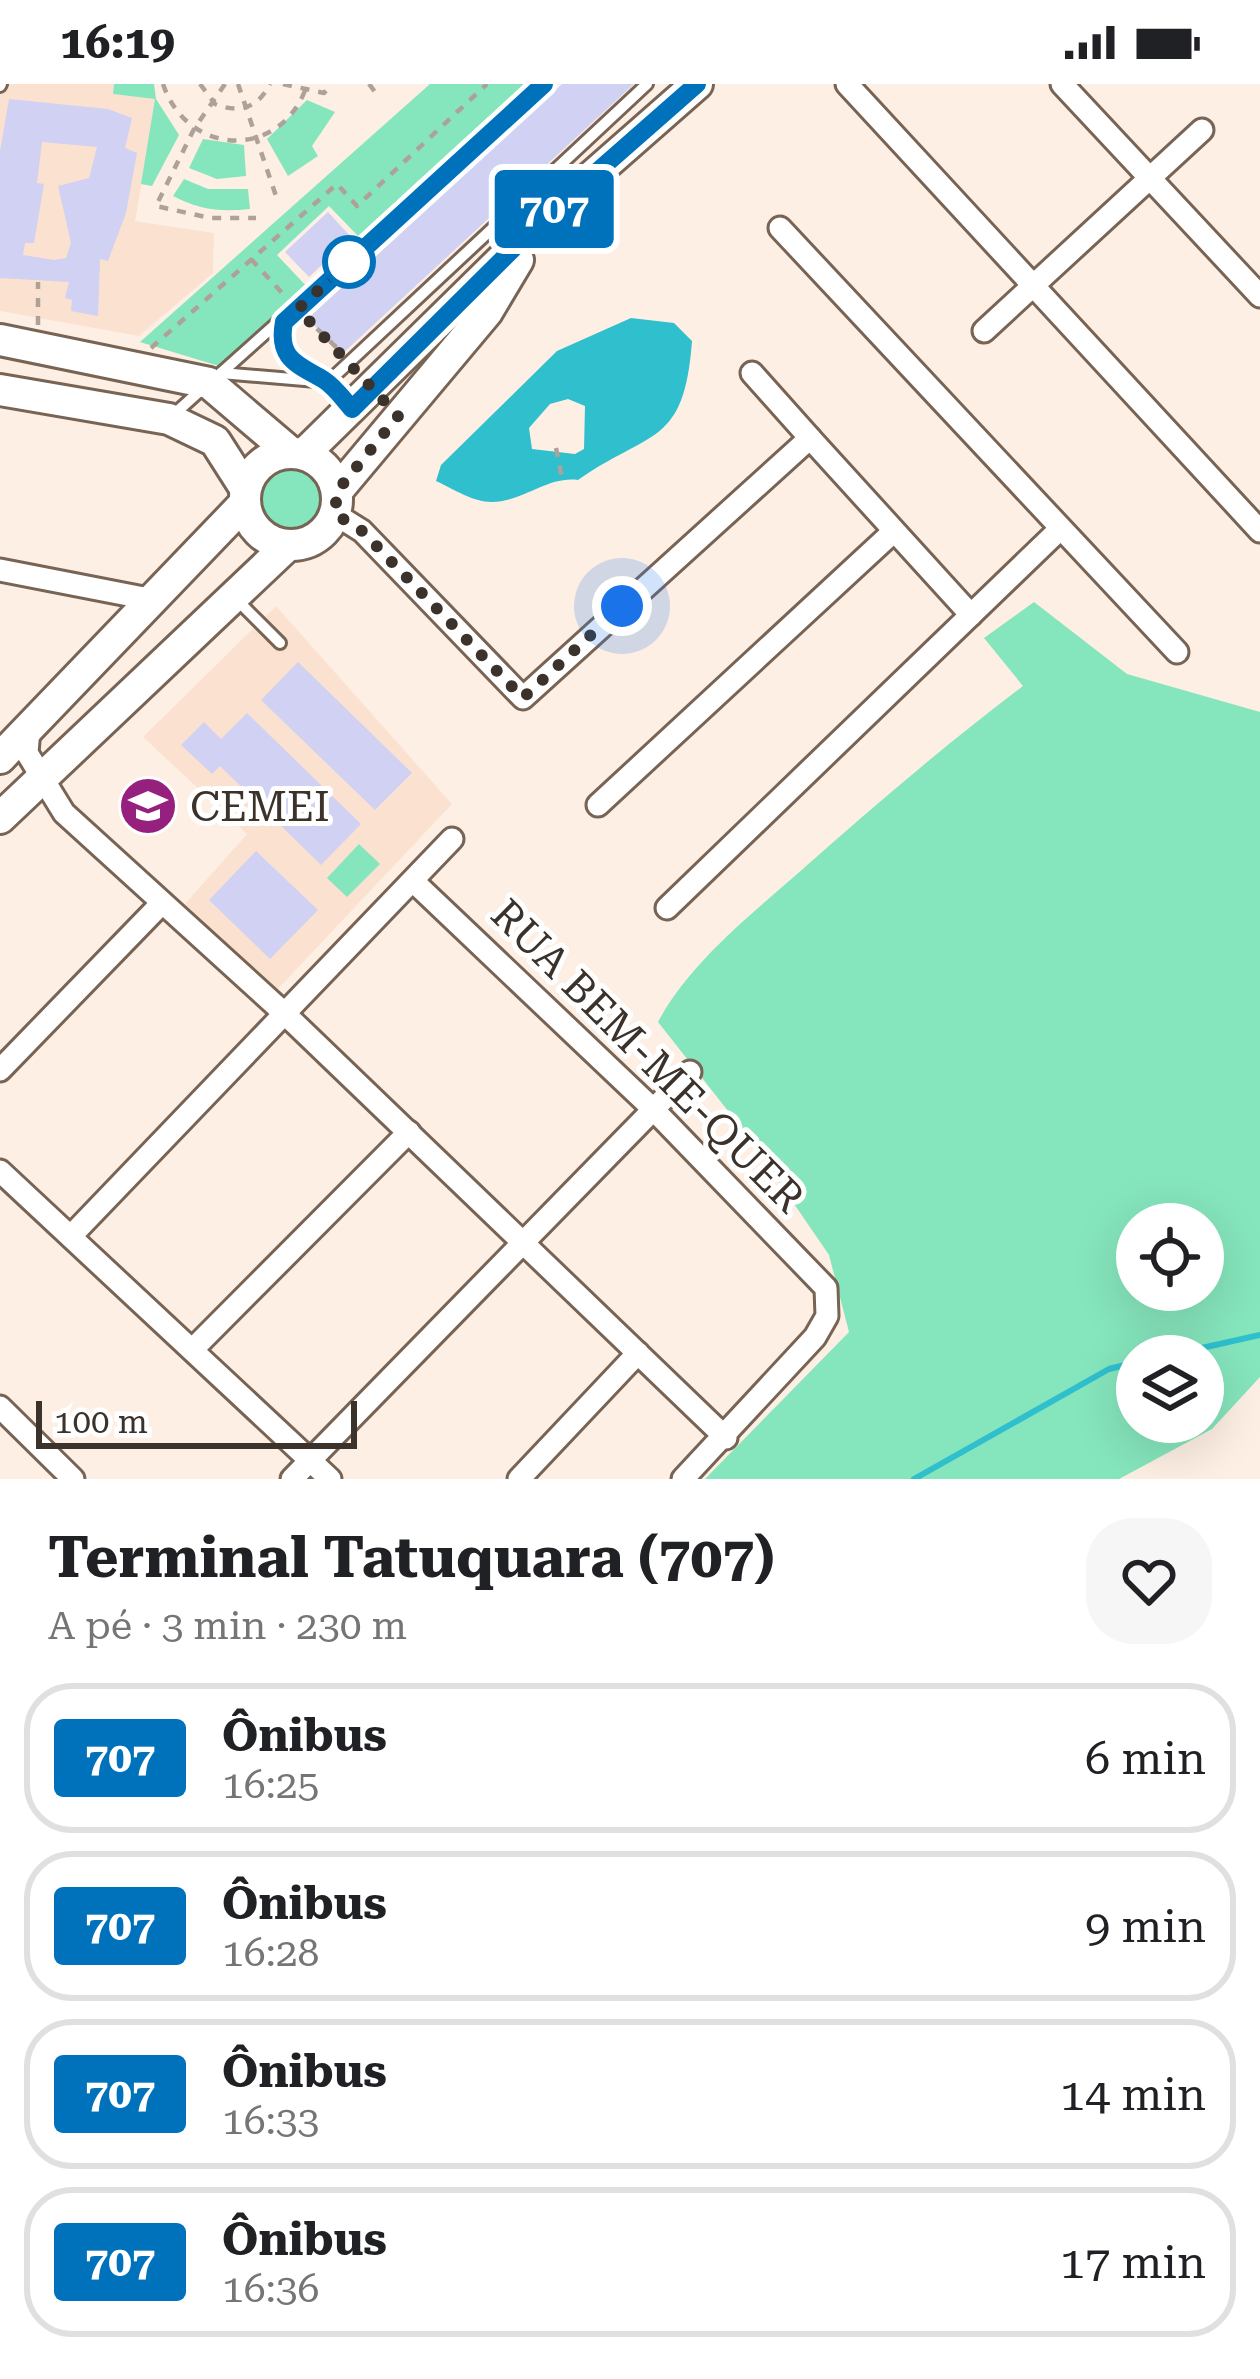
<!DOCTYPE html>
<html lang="pt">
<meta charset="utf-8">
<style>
body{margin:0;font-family:"Roboto Serif",serif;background:#f6f6f6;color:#202124;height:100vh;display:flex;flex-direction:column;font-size:45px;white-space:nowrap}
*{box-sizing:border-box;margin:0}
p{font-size:39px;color:#757577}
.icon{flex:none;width:66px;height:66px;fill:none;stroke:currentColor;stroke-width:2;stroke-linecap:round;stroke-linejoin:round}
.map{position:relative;height:1395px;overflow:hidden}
.drawer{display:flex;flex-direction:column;background:#fff;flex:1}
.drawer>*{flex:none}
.badge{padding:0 24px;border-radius:9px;font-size:42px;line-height:78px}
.fabs{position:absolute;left:1116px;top:1119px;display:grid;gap:24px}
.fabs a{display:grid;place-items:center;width:108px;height:108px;border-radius:50%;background:#fff;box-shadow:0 12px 48px #0002;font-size:60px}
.scale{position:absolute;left:36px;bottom:30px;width:321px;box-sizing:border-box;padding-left:12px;border:6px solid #3b322b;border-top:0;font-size:33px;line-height:42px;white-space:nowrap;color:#3b322b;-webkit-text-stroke:9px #fff;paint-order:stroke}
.you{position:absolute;width:60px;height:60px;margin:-30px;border:9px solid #fff;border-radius:50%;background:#1a73e8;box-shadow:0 0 0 18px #1a73e833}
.map>.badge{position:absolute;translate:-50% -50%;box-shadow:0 0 0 6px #fff}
.round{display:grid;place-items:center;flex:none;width:126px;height:126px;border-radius:48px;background:#f6f6f6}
.overview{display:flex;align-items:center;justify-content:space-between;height:204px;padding:0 48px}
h1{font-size:57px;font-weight:700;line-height:90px}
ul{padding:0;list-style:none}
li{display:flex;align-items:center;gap:36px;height:150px;margin:0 24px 18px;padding:0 24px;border:6px solid #e0e0e0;border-radius:48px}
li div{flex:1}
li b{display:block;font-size:45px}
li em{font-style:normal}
li .badge{min-width:132px;font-weight:700;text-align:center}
.status{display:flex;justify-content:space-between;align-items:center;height:84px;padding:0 60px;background:#fff;direction:ltr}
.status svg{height:33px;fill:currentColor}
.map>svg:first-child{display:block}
</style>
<div class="status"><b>16:19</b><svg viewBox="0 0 49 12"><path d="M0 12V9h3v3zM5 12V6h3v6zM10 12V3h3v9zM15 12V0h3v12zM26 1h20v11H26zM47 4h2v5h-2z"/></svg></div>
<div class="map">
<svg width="1260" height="1395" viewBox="0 0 1260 1395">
<rect width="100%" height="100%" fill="#feefe4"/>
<!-- built -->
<g fill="#fbe2d0">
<polygon points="0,0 114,0 113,10 156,15 135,137 214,149 213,189 139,252 0,227"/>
<polygon points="276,522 452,720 275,908 185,820 247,750 143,653"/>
</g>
<!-- green -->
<g fill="#85e5bc" fill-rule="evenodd">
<polygon points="114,0 154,0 156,15 179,51 152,102 141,100 155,15 113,10"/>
<polygon points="430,0 524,0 359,153 329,122 277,171 311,207 219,282 140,258"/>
<polygon points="307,16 335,28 312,62 318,72 288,92 267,55"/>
<polygon points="203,55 244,61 246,92 217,95 189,84"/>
<path d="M 184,95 L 208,105 L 248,105 L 250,125 C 221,128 199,126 173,112 Z"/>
<circle cx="290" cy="415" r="31"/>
<path d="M 1034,518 L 1127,590 L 1260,628 L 1260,1293 L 1212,1345 L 1119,1395 L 705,1395 L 849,1248 L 829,1171 L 747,1051 L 658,938 C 689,880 747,834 796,791 C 870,725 944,662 1023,602 L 984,554 ZM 1137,1140 L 1203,1140 L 1203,1206 L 1137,1206 ZM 1137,1272 L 1203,1272 L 1203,1338 L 1137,1338 Z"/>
<polygon points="359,760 380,780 347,813 327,794"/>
</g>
<!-- water -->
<path fill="#2fbfcd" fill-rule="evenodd" d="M 631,234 L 674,239 L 692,257 C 684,363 651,345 578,396 C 547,392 523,418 492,418 C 472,418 454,405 436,397 L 441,381 L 557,267 ZM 568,315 L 585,322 L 584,365 L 575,370 L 532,365 L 529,344 L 550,320 Z"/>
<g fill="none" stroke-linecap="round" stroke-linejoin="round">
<!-- stream -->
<g stroke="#2fbfcd" stroke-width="6">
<polyline points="1166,1272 1260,1251"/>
<polyline points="914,1395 1109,1285 1137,1278"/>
</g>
</g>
<!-- building -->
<g fill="#d0d1f3" fill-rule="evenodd">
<polygon points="562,0 634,0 342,270 307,234"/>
<path d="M 9,15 L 108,25 L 132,34 L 125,64 L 137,69 L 126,129 L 108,177 L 100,175 L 98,232 L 71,227 L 72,216 L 65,214 L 69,198 L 0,194 L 0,67 ZM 42,58 L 97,63 L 89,94 L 58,102 L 71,159 L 66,174 L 54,176 L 23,171 L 25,159 L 34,159 L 44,100 L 37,99 Z"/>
<polygon points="328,128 351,153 309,193 285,168"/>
<polygon points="298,578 412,689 375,726 261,616"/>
<polygon points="247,629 361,740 321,781 220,682 212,690 181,661 204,638 221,655"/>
<polygon points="256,767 318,826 270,875 209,816"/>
</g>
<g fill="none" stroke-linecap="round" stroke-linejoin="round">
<defs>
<g id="lane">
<polyline points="0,2 1,0"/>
<path d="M 284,238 C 275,284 323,294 350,323"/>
<polyline points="221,289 328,298 647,0"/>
<polyline points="221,289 544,0"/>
<polyline points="171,333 202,305"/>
<polyline points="238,517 280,559"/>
</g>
<g id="street">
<polyline points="847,0 1260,447"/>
<polyline points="1062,0 1260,212"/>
<polyline points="780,144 1177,568"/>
<polyline points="984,247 1202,46"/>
<polyline points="752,289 810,354"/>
<polyline points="335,430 362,447 523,614 810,354 971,531"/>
<polyline points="0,486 154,516"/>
<polyline points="29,645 27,669 64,729 284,929 726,1354"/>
<polyline points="598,721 893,448"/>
<polyline points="413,797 654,1026 826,1204 827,1232 815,1253 683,1395"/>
<polyline points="667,824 1060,445"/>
<polyline points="0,986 160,821"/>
<polyline points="0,1087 330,1395"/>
<polyline points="71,1152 452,755"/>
<polyline points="193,1265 409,1048"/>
<polyline points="0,1323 73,1395"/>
<polyline points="292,1395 690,988"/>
<polyline points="519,1395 638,1269"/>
</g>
<g id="secondary">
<polyline points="0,256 209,299 290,368"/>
<polyline points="0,306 169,335 215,357 245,404"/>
<circle cx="291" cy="415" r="46"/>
<polyline points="304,370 541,137 697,0"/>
<polyline points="337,407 487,228 518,176"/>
<polyline points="0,674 244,420"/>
<polyline points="0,734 287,462"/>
</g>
</defs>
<!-- lane casing -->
<use href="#lane" stroke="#786454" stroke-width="16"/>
<!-- street casing -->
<use href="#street" stroke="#786454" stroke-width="27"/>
<!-- secondary casing -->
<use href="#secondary" stroke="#786454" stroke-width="36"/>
<!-- path -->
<g stroke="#aea198" stroke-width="4.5" stroke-dasharray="9 9" stroke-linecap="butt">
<path d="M 163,0 C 187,72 279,77 306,4"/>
<path d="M 200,0 L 215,20 C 239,30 258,24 270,0"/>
<polyline points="225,0 194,45 156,122 210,134 256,134"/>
<polyline points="238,0 277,115"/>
<polyline points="283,0 324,9 332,0"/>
<polyline points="369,0 375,8"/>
<polyline points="251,175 284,211"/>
<polyline points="304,232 339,266"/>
<polyline points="38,241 38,198"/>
<polyline points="151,264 337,100 357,122 487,0"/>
<polyline points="556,364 562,394"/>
</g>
<!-- lane -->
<use href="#lane" stroke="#fff" stroke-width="10"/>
<!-- street -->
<use href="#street" stroke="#fff" stroke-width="21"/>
<!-- secondary -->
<use href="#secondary" stroke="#fff" stroke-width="30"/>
</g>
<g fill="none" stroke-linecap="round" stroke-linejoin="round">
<defs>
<path id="line" d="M 544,0 L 284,238 C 277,275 297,280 324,296 C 335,303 344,316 352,325 L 541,137 L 697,0"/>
</defs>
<!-- line casing -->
<use href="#line" stroke="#fff" stroke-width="27"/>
<!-- line -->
<use href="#line" stroke="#0072bc" stroke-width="18"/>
<!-- walk -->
<polyline stroke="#3b322b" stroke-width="12" stroke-dasharray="0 21.6" points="349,178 298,225 398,332 337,407 335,430 362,447 523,614 622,522"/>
</g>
<!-- icons -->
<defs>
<symbol id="school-disc" viewBox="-11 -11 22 22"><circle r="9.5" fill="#96207d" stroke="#fff"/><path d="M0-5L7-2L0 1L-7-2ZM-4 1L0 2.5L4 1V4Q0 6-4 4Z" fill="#fff"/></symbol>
</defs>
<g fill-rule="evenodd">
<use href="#school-disc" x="115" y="689" width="66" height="66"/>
</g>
<!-- markers -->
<circle fill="#fff" stroke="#0072bc" stroke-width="6" cx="349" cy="178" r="24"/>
<g text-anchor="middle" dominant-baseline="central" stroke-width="10" stroke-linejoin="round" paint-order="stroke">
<!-- poi labels -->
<g font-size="42" fill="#3b322b" stroke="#fff" text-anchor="start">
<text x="190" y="722">CEMEI</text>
</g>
<!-- street labels -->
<g font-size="42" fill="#3b322b" stroke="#fff">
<text transform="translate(648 972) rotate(45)">RUA BEM-ME-QUER</text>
</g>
</g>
</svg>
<div class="fabs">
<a><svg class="icon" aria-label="locate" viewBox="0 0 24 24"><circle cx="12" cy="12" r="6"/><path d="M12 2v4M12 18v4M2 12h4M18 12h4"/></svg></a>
<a><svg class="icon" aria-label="layers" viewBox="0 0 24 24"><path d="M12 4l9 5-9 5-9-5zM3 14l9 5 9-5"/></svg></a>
</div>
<div class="scale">100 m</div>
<div class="you" style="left:622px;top:522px"></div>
<b class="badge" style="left:554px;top:125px;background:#0072bc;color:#fff">707</b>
</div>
<section class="drawer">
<div class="overview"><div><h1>Terminal Tatuquara (707)</h1><p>A pé · 3 min · 230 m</p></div><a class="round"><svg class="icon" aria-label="heart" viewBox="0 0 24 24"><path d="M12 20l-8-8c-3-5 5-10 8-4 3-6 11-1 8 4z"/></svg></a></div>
<ul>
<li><span class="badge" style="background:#0072bc;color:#fff">707</span><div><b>Ônibus</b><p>16:25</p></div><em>6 min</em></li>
<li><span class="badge" style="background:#0072bc;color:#fff">707</span><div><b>Ônibus</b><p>16:28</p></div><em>9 min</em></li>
<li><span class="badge" style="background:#0072bc;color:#fff">707</span><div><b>Ônibus</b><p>16:33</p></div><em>14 min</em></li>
<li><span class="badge" style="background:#0072bc;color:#fff">707</span><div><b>Ônibus</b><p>16:36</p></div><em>17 min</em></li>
</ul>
</section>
